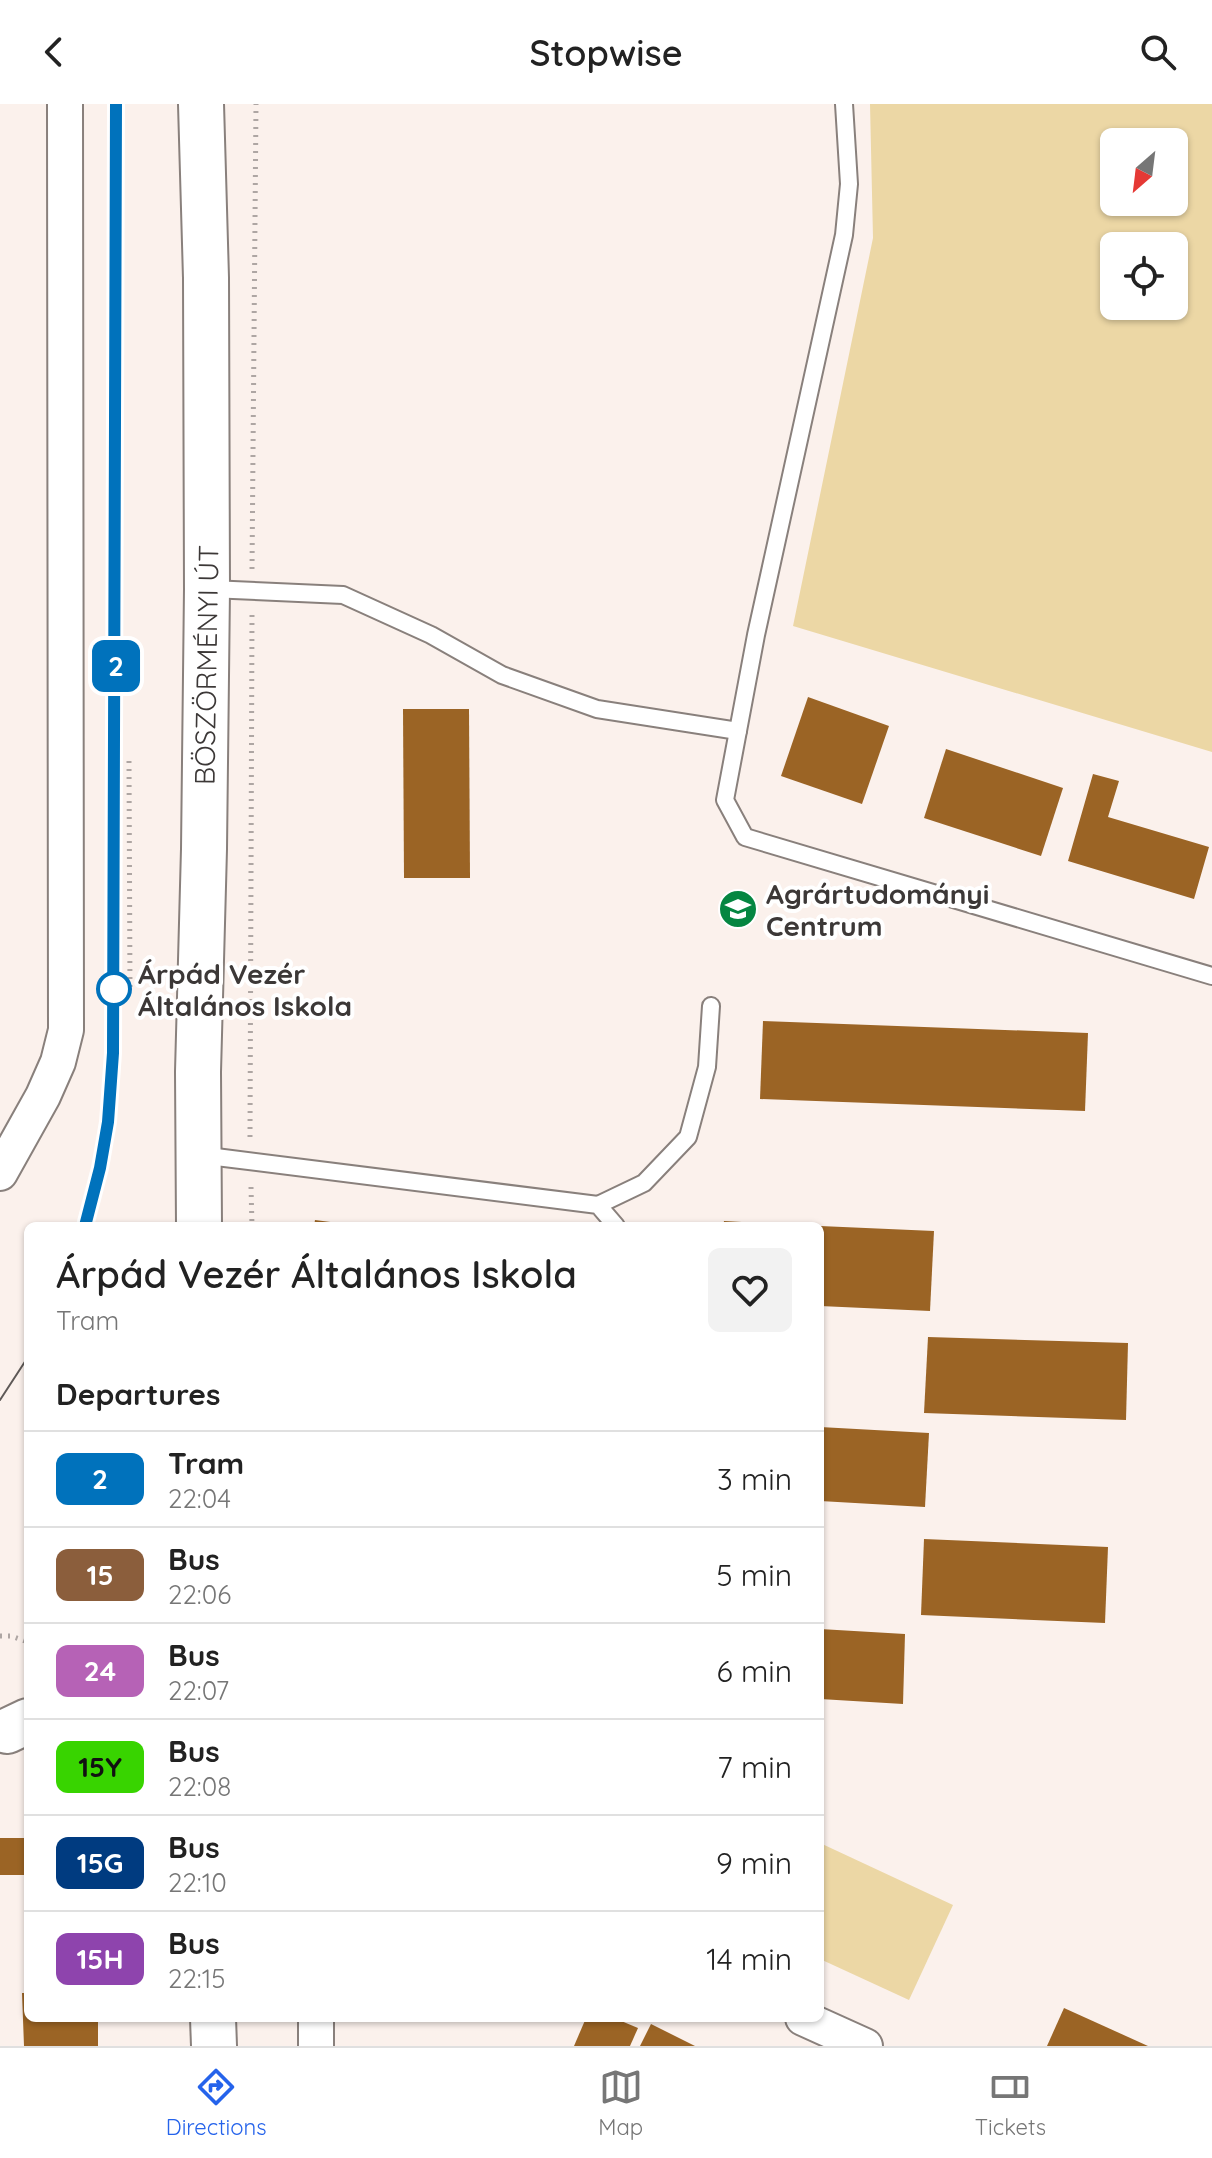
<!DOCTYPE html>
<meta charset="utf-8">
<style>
body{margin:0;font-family:Quicksand,sans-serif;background:#f2f2f2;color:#222;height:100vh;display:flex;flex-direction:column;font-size:30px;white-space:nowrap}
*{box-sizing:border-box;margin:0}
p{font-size:26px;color:#767676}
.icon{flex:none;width:44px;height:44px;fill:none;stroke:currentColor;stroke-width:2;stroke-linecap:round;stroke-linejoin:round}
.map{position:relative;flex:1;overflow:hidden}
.side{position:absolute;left:24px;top:1118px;width:800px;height:800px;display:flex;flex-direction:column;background:#fff;border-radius:12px;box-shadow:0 2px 6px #0004}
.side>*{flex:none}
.badge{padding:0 16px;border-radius:12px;font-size:28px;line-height:52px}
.needle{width:52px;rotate:208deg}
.buttons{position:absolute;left:1100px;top:24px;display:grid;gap:16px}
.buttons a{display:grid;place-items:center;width:88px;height:88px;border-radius:12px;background:#fff;box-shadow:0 2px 6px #0004;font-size:40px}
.map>.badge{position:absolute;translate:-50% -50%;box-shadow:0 0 0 4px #fff}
h2{padding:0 32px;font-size:30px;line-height:72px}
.round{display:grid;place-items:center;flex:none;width:84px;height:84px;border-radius:12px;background:#f2f2f2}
.headline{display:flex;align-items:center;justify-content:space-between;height:136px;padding:0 32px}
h1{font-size:38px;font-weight:600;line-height:60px}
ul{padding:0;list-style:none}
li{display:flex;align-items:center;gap:24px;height:96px;padding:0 32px;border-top:2px solid #e0e0e0}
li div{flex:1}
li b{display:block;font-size:30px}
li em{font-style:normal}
li .badge{min-width:88px;font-weight:700;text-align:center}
header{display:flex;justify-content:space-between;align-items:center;height:104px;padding:0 32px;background:#fff;font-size:36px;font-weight:600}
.tab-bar{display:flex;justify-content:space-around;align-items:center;height:112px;border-top:2px solid #e0e0e0;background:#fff;font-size:22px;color:#767676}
.tab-bar a{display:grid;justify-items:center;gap:4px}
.tab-bar .active{color:#2563eb}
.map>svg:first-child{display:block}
</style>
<header><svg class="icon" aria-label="back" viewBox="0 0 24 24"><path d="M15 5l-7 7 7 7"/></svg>Stopwise<svg class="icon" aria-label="search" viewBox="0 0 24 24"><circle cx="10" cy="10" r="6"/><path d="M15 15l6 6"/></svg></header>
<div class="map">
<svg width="1212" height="1942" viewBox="0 0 1212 1942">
<rect width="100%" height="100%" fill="#fbf1ec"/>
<!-- green -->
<g fill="#ecd7a5" fill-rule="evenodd">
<path d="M 870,0 L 1212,0 L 1212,648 L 793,522 L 873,134 ZM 1114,38 L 1174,38 L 1174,98 L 1114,98 ZM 1114,142 L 1174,142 L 1174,202 L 1114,202 Z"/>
<polygon points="820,1739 953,1801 909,1896 820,1855"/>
</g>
<!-- building -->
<g fill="#9b6425">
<polygon points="808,593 889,622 862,700 781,672"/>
<polygon points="403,605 469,605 470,774 404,774"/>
<polygon points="946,645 1063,684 1041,752 924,714"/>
<polygon points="1093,670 1119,677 1108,713 1209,743 1194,795 1068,757"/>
<polygon points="763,917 1088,929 1085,1007 760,995"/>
<polygon points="315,1116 346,1120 346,1122 314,1122"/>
<polygon points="724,1117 779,1120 779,1122 723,1122"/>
<polygon points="820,1122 934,1127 930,1207 820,1202"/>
<polygon points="928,1233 1128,1239 1126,1316 924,1309"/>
<polygon points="820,1323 929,1329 925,1403 820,1397"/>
<polygon points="924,1435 1108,1443 1105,1519 921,1511"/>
<polygon points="820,1525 905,1530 903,1600 820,1595"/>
<rect x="0" y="1734" width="28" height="37"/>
<polygon points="22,1889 28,1889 28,1914 98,1914 98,1942 24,1942"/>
<polygon points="1064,1904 1148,1942 1047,1942"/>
<polygon points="586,1914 614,1914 638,1924 630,1942 574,1942"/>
<polygon points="651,1920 695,1942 640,1942"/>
</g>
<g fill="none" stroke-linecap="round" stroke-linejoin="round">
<defs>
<g id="service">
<polyline points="844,0 849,80 844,131 756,531 725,696 745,733 1212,872"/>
<polyline points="210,485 343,491 431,531 502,571 597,605 738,627"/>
<polyline points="200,1051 598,1101 616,1122"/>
<polyline points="598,1101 644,1079 688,1033 707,963 711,902"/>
</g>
<g id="minor">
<polyline points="0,1069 43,992 58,958 66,926 65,0"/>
<polyline points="803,1914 865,1942"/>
<polyline points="316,1942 316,1914"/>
</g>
<g id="primary">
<polyline points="199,1122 198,968 204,745 207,485 206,174 201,0"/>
<polyline points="7,1627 28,1617"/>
<polyline points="213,1914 214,1942"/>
</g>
</defs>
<!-- service casing -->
<use href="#service" stroke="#89807c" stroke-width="20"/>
<!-- minor casing -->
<use href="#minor" stroke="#89807c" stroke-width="38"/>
<!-- primary casing -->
<use href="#primary" stroke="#89807c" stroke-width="48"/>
<!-- path -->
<g stroke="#aea6a3" stroke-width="5" stroke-dasharray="2 6" stroke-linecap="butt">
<polyline points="252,465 256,0"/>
<polyline points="129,657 130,886"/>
<polyline points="250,1033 252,511"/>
<polyline points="251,1083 252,1122"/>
<polyline points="0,1532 11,1532 28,1538"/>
</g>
<!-- service -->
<use href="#service" stroke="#fff" stroke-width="16"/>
<!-- minor -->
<use href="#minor" stroke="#fff" stroke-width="34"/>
<!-- primary -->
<use href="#primary" stroke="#fff" stroke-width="44"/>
<!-- tram -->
<g stroke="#5e5957" stroke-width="2">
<path d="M 85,1122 C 102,1065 109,1008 113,949 L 116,0"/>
<polyline points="0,1296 28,1253"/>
</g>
</g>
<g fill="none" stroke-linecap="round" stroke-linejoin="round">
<defs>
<polyline id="line" points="85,1122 100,1064 108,1018 113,949 116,0"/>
</defs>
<!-- line casing -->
<use href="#line" stroke="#fff" stroke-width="18"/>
<!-- line -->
<use href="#line" stroke="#0072bc" stroke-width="12"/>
</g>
<!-- icons -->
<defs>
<symbol id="university-disc" viewBox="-11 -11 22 22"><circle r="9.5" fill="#058641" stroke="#fff"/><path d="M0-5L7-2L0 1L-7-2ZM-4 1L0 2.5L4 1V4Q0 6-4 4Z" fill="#fff"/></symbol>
</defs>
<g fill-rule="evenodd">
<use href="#university-disc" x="716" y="783" width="44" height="44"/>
</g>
<!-- markers -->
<circle fill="#fff" stroke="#0072bc" stroke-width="4" cx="114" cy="885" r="16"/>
<g text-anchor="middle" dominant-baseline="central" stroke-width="8" stroke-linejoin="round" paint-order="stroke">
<!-- street labels -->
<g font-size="28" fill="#3c3837" stroke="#fff">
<text transform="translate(206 561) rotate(-89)">BÖSZÖRMÉNYI ÚT</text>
</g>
<!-- poi labels -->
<g font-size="28" font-weight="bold" fill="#3c3837" stroke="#fff" text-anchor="start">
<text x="766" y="789">Agrártudományi<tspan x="766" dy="32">Centrum</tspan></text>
</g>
<!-- stop labels -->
<g font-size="28" font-weight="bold" fill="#3c3837" stroke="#fff" text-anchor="start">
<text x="138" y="869">Árpád Vezér<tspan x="138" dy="32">Általános Iskola</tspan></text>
</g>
</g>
</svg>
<div class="buttons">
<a><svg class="needle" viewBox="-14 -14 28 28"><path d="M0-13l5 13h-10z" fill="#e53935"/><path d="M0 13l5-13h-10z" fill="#767676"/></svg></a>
<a><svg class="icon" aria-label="locate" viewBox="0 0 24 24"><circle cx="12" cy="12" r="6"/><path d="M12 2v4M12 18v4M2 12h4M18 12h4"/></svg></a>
</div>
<b class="badge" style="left:116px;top:562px;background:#0072bc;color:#fff">2</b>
<section class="side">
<div class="headline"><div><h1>Árpád Vezér Általános Iskola</h1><p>Tram</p></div><a class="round"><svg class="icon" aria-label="heart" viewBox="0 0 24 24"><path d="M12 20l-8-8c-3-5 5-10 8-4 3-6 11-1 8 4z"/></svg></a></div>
<h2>Departures</h2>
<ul>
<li><span class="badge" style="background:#0072bc;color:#fff">2</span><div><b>Tram</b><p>22:04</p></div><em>3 min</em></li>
<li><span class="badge" style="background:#8b5e3c;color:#fff">15</span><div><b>Bus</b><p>22:06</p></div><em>5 min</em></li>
<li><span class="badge" style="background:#b662b6;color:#fff">24</span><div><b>Bus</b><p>22:07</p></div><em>6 min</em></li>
<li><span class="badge" style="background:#38d400;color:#111">15Y</span><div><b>Bus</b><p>22:08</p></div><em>7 min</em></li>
<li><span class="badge" style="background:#003b80;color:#fff">15G</span><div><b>Bus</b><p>22:10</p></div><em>9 min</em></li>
<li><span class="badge" style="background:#8e44ad;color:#fff">15H</span><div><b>Bus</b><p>22:15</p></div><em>14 min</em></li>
</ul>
</section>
</div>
<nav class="tab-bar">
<a class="active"><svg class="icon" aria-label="directions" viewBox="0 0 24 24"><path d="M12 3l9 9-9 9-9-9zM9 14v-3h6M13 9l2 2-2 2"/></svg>Directions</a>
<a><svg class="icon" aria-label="map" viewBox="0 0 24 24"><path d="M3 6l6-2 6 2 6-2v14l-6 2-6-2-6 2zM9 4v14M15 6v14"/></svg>Map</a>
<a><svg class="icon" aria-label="tickets" viewBox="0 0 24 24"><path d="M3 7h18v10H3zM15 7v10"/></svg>Tickets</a>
</nav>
